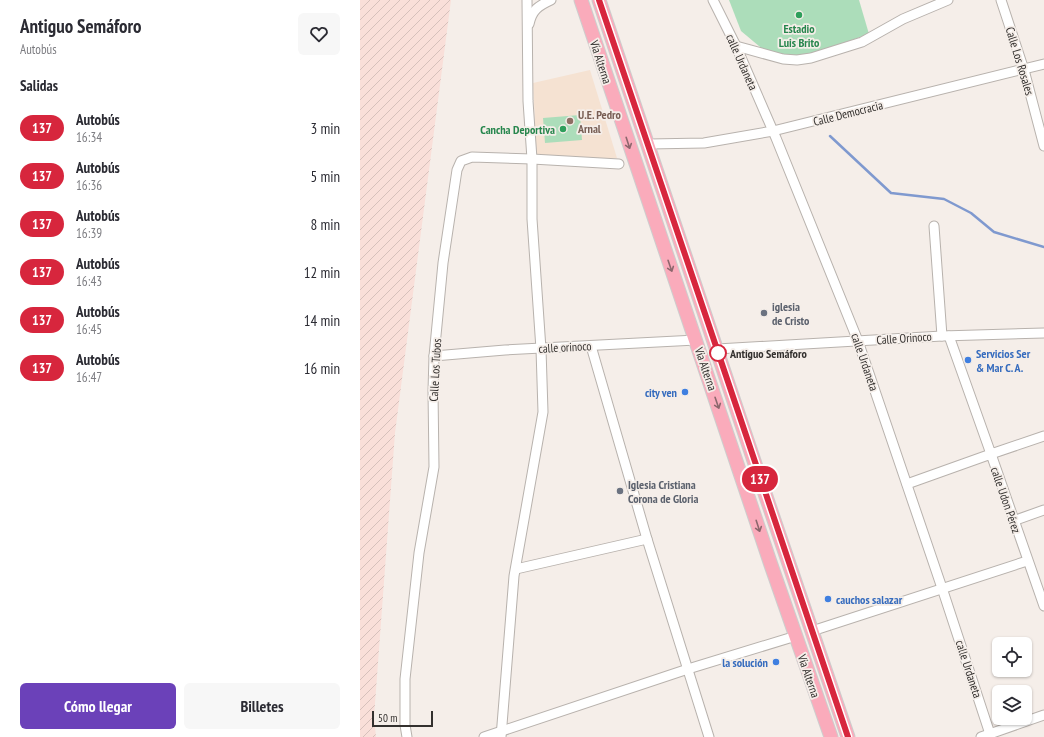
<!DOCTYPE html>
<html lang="es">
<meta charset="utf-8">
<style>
body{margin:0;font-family:"PT Sans Narrow",sans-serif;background:#f7f7f7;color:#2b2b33;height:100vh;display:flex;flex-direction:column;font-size:15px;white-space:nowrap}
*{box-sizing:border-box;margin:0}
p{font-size:13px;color:#7c7c81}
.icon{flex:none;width:22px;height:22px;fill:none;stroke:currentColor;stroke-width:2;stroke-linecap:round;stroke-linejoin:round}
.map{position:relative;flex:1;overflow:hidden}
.details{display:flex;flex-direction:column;background:#fff;width:360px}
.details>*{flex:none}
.badge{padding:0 8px;border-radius:13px;font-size:14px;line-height:26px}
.tools{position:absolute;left:632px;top:637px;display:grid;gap:8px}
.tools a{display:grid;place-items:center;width:40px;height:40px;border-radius:6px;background:#fff;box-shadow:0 1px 3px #0004;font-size:20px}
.scale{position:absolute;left:12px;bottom:10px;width:61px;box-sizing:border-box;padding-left:4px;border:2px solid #33302e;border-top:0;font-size:11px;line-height:14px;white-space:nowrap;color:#33302e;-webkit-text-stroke:3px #f5eee9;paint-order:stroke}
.map>.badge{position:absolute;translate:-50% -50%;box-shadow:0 0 0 2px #fff}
h2{padding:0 20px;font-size:15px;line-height:36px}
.round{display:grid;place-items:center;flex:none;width:42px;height:42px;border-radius:6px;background:#f7f7f7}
.overview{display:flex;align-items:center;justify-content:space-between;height:68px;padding:0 20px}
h1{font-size:19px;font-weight:800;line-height:30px}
.primary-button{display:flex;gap:8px;margin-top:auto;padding:8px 20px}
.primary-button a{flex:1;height:46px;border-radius:6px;background:#6b41b9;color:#fff;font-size:16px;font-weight:800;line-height:46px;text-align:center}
.primary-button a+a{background:#f7f7f7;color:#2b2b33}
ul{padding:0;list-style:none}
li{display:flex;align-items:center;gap:12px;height:48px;padding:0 20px}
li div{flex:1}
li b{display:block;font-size:15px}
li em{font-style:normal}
li .badge{min-width:44px;font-weight:700;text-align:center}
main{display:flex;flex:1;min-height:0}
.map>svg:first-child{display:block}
</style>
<main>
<section class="details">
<div class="overview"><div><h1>Antiguo Semáforo</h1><p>Autobús</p></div><a class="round"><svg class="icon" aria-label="heart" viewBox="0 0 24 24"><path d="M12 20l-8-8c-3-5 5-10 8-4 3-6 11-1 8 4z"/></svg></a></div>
<h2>Salidas</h2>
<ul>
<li><span class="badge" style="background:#d7263d;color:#fff">137</span><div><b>Autobús</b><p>16:34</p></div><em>3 min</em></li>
<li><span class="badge" style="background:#d7263d;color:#fff">137</span><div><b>Autobús</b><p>16:36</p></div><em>5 min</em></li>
<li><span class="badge" style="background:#d7263d;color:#fff">137</span><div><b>Autobús</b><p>16:39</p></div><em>8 min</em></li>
<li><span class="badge" style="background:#d7263d;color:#fff">137</span><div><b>Autobús</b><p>16:43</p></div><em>12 min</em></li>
<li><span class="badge" style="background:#d7263d;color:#fff">137</span><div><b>Autobús</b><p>16:45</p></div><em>14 min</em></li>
<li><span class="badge" style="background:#d7263d;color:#fff">137</span><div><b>Autobús</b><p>16:47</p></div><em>16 min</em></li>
</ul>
<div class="primary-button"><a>Cómo llegar</a><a>Billetes</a></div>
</section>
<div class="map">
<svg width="684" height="737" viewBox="0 0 684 737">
<defs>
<pattern id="industrial-furrows" width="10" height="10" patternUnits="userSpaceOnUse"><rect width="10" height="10" fill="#f9dfd9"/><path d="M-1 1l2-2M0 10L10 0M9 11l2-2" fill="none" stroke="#d6c0bb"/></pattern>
</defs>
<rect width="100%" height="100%" fill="#f5eee9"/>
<!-- industrial -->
<polygon fill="url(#industrial-furrows)" points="0,0 91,0 35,433 14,717 16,737 0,737"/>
<!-- education -->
<polygon fill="#f5e2d2" points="230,70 257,158 177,160 173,83"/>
<!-- garden -->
<g fill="#acddba">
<polygon points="369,0 499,0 509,34 455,53 430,58 406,52 381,31"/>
<polygon points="220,115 222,140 185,143 183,118"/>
</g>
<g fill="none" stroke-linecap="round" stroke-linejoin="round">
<!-- stream -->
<polyline stroke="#7f99cf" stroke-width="2.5" points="470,136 531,193 584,199 611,213 634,232 684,247"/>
<defs>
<g id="minor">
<polyline points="353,0 376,46 416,138 498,341 582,588 630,734"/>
<polyline points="641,0 664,70 684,146"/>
<path d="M 169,24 C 172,10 178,6 191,0"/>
<polyline points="376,46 423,59 437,60 451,58 502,42 543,19 588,0"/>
<polyline points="289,144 344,143 413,131 684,64"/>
<polyline points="574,226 582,336"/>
<polyline points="589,336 631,454 684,436"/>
<polyline points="231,346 287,539 349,737"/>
<polyline points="357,349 582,336 684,333"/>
<polyline points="74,356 145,350 336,340"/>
<polyline points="547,484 631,454 684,606"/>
<polyline points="653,521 684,510"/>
<polyline points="156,569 287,539"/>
<polyline points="452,631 667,561"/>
<polyline points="47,737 45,725 45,679 59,553 74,467 73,391 74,356 83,263 97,170 101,161 112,157 172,159 259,164"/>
<polyline points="124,737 328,669 436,636"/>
<polyline points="141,737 154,576 183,412 181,349 172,219 172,159 168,101 167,0"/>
<polyline points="621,737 684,715"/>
</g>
<g id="highway">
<polyline points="221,0 411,565 471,737"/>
<path d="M 239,0 C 323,245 403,492 488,737"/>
</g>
</defs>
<!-- minor casing -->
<use href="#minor" stroke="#b8b2ad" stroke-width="11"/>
<!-- highway casing -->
<use href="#highway" stroke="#cecdcd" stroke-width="15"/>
<!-- minor -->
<use href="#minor" stroke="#fff" stroke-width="9"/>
<!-- highway -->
<use href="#highway" stroke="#faabbb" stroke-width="13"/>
</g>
<!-- one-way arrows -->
<defs><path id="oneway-shaft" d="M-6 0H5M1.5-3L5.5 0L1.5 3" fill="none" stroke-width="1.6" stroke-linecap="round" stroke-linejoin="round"/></defs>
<g stroke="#8d676d">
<use href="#oneway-shaft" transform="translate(268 143) rotate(72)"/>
<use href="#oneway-shaft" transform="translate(310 266) rotate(71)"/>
<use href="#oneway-shaft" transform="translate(357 403) rotate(71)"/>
<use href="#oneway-shaft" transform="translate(398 526) rotate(72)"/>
</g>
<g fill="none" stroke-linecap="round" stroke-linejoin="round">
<defs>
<path id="line" d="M 239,0 C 324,245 403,492 488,737"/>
</defs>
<!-- line casing -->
<use href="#line" stroke="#fff" stroke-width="9"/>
<!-- line -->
<use href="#line" stroke="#d7263d" stroke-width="6"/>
</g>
<!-- markers -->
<g fill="#2e9e5b" stroke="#f5eee9" stroke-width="1.5">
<circle cx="439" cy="15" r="4"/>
<circle cx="203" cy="129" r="4"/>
</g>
<circle fill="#8d6e63" stroke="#f5eee9" stroke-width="1.5" cx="210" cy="121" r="4"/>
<g fill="#6b7280" stroke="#f5eee9" stroke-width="1.5">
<circle cx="404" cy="313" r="4"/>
<circle cx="260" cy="491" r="4"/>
</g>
<circle fill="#fff" stroke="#d7263d" stroke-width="2" cx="358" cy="353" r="8"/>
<g fill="#3f7fe0" stroke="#f5eee9" stroke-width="1.5">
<circle cx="608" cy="360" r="4"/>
<circle cx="325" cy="392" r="4"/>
<circle cx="468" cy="599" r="4"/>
<circle cx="416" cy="662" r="4"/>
</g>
<g text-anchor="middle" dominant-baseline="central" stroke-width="3.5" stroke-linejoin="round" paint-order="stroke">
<!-- leisure labels -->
<g font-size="12" font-weight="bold" fill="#27864d" stroke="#f5eee9">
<text x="439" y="28">Estadio<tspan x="439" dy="14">Luis Brito</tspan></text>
<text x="195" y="129" text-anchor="end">Cancha Deportiva</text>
</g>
<!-- street labels -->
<g font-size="12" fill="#33302e" stroke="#f5eee9">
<text transform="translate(660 61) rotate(73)">Calle Los Rosales</text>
<text transform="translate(241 62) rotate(72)">Vía Alterna</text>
<text transform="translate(382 62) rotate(66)">calle Urdaneta</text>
<text transform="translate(488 113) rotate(-14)">Calle Democracia</text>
<text transform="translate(544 338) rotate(-4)">Calle Orinoco</text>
<text transform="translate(205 347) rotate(-3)">calle orinoco</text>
<text transform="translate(505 362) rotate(71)">calle Urdaneta</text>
<text transform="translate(346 369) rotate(71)">Vía Alterna</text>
<text transform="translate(75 370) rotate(-87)">Calle Los Tubos</text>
<text transform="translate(646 500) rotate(71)">calle Udon Pérez</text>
<text transform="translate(609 669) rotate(72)">calle Urdaneta</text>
<text transform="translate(449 676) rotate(71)">Vía Alterna</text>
</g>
<!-- education labels -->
<g font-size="12" font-weight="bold" fill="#785e54" stroke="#f5eee9" text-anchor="start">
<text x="218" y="114">U.E. Pedro<tspan x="218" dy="14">Arnal</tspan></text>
</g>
<!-- worship labels -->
<g font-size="12" font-weight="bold" fill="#5b616d" stroke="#f5eee9" text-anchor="start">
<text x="412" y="306">iglesia<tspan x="412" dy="14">de Cristo</tspan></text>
<text x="268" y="484">Iglesia Cristiana<tspan x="268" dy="14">Corona de Gloria</tspan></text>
</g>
<!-- stop labels -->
<g font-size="12" font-weight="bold" fill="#33302e" stroke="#f5eee9" text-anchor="start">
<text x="370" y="353">Antiguo Semáforo</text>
</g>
<!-- shop labels -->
<g font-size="12" font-weight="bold" fill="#366cbe" stroke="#f5eee9" text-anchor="start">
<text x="616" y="353">Servicios Ser<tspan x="616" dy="14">&amp; Mar C. A.</tspan></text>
<text x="317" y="392" text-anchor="end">city ven</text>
<text x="476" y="599">cauchos salazar</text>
<text x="408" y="662" text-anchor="end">la solución</text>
</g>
</g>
</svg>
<div class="tools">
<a><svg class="icon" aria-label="locate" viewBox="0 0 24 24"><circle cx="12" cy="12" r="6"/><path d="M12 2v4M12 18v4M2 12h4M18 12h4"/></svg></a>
<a><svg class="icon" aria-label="layers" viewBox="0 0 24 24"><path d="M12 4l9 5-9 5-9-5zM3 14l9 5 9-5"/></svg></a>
</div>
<div class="scale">50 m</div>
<b class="badge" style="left:400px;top:479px;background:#d7263d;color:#fff">137</b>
</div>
</main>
